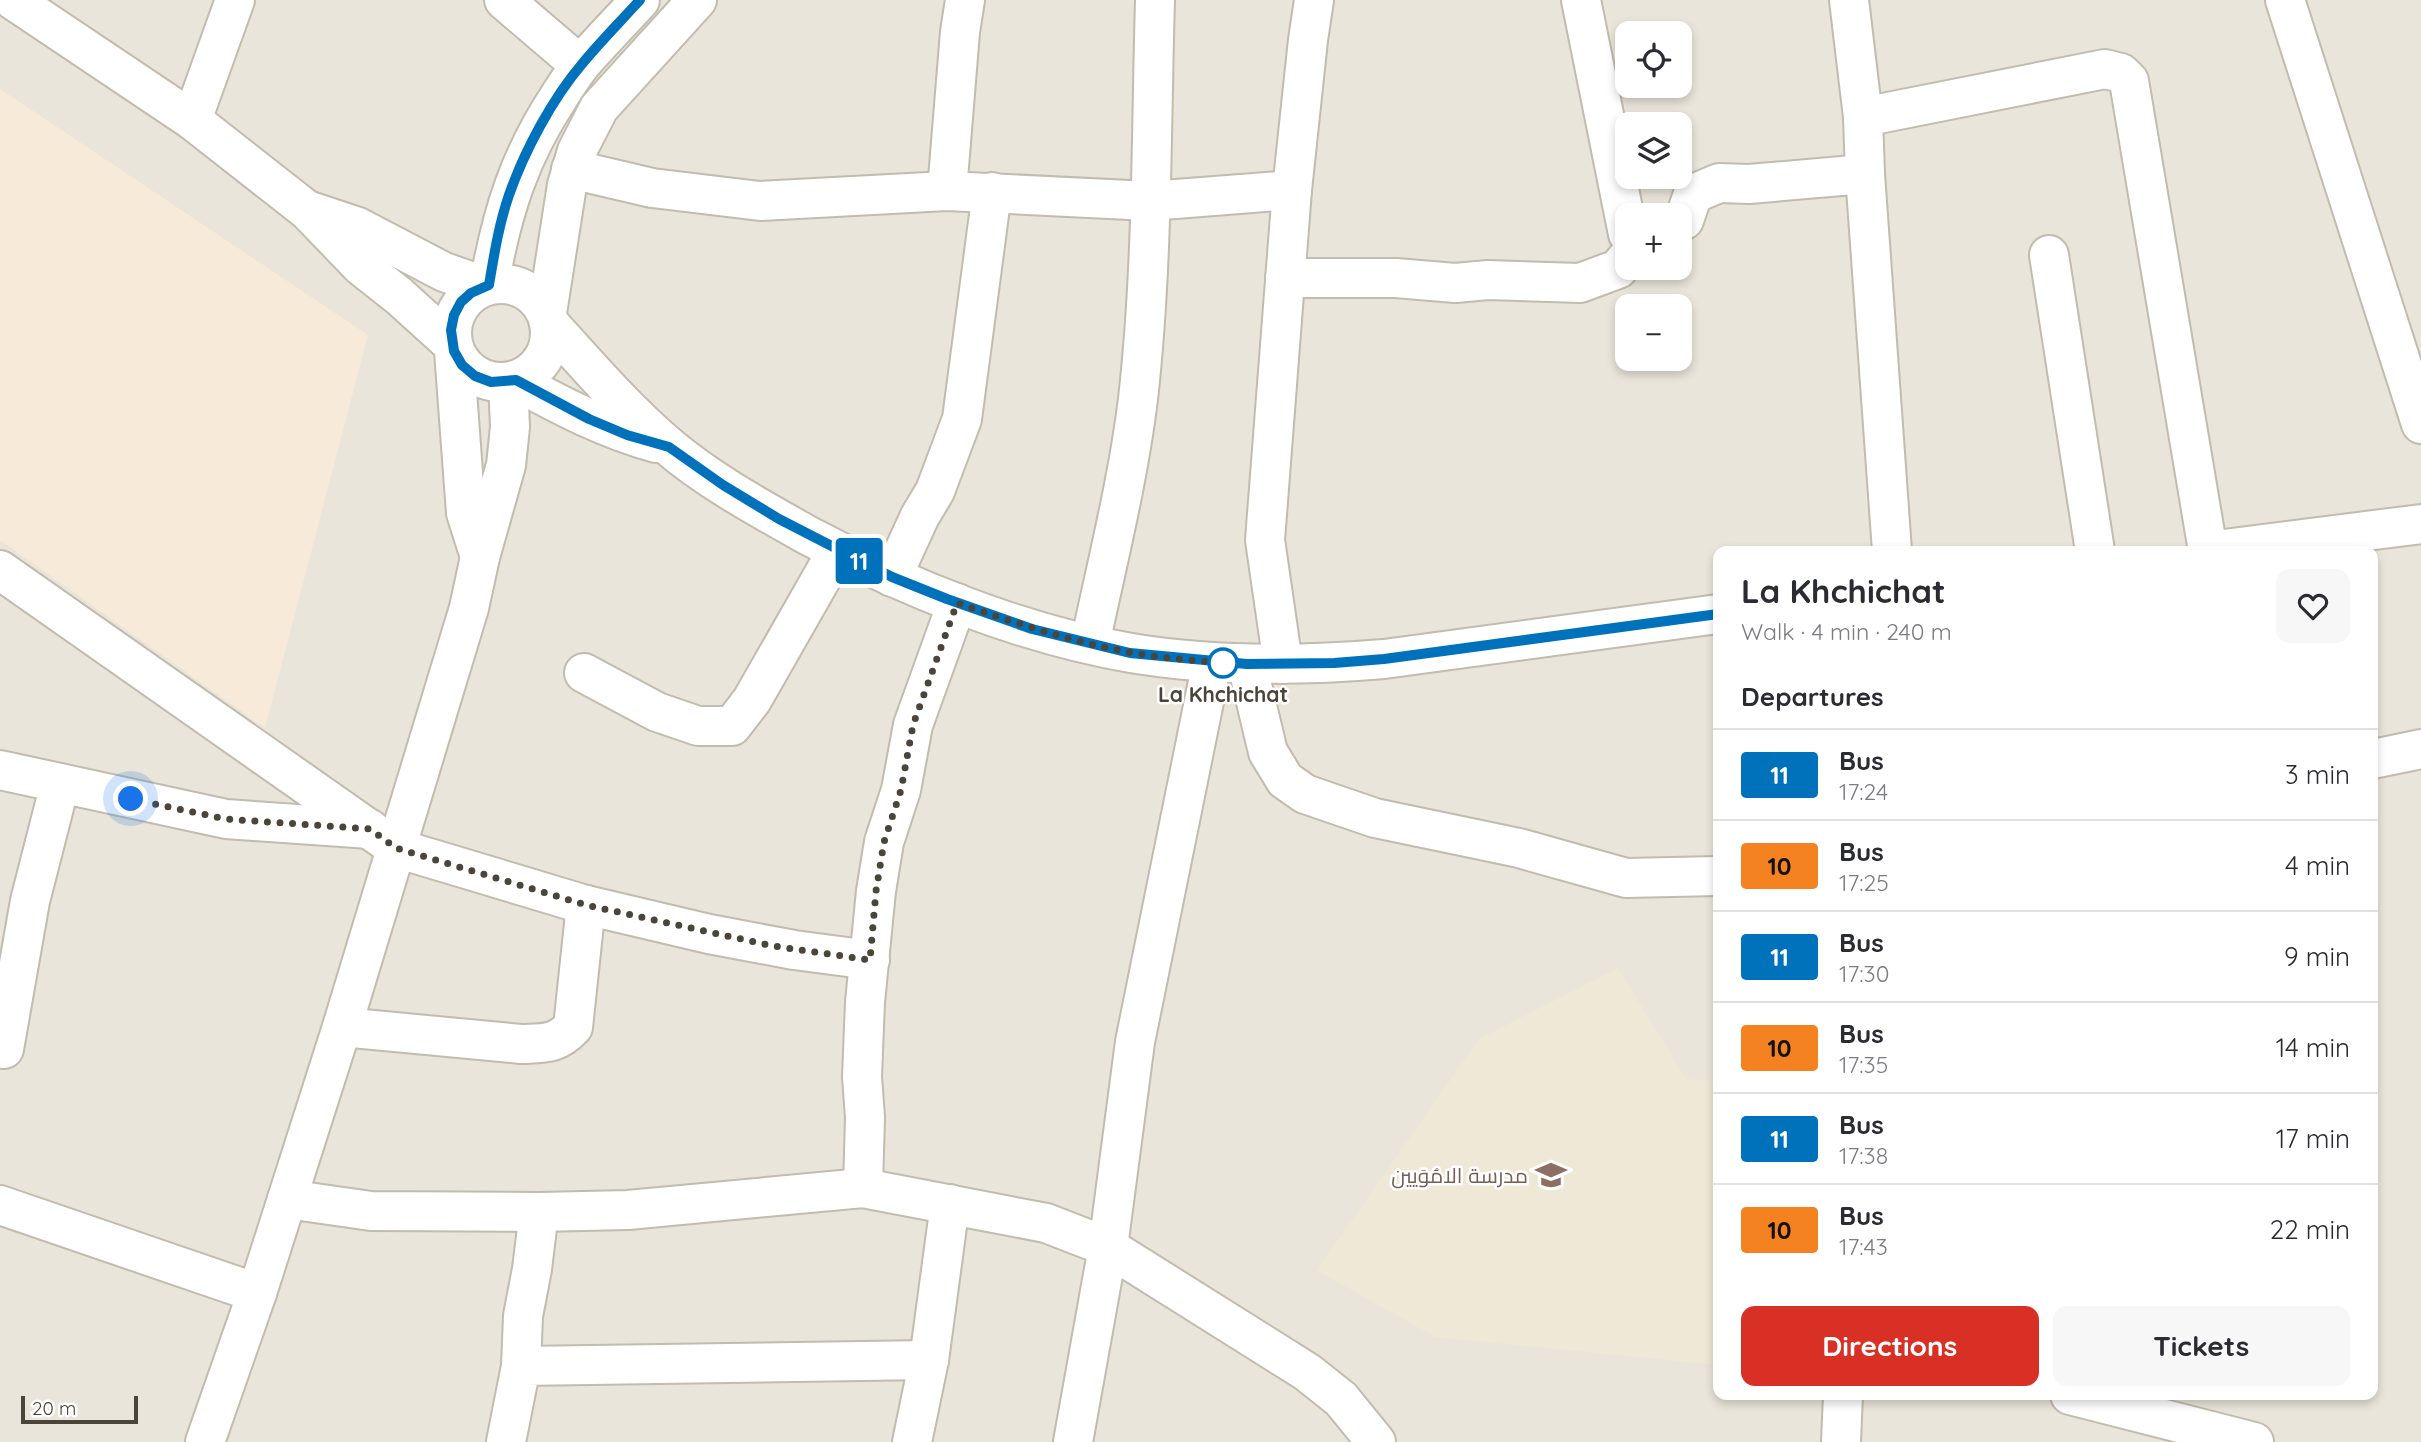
<!DOCTYPE html>
<meta charset="utf-8">
<style>
body{margin:0;font-family:Quicksand,Cairo,sans-serif;background:#f7f7f7;color:#2b2b33;height:100vh;display:flex;flex-direction:column;font-size:26px;white-space:nowrap}
*{box-sizing:border-box;margin:0}
p{font-size:23px;color:#7c7c81}
.icon{flex:none;width:38px;height:38px;fill:none;stroke:currentColor;stroke-width:2;stroke-linecap:round;stroke-linejoin:round}
.map{position:relative;flex:1;overflow:hidden}
.details{position:absolute;left:1713px;top:546px;width:665px;height:854px;display:flex;flex-direction:column;background:#fff;border-radius:14px;box-shadow:0 4px 10px #0003}
.details>*{flex:none}
.badge{padding:0 14px;border-radius:5px;font-size:24px;line-height:46px}
.buttons{position:absolute;left:1615px;top:21px;display:grid;gap:14px}
.buttons a{display:grid;place-items:center;width:77px;height:77px;border-radius:14px;background:#fff;box-shadow:0 4px 10px #0003;font-size:35px}
.scale{position:absolute;left:21px;bottom:18px;width:117px;box-sizing:border-box;padding-left:7px;border:4px solid #4b4439;border-top:0;font-size:19px;line-height:24px;white-space:nowrap;color:#4b4439;-webkit-text-stroke:5px #fff;paint-order:stroke}
.you{position:absolute;width:35px;height:35px;margin:-18px;border:5px solid #fff;border-radius:50%;background:#1a73e8;box-shadow:0 0 0 10px #1a73e833}
.map>.badge{position:absolute;translate:-50% -50%;box-shadow:0 0 0 4px #fff}
h2{padding:0 28px;font-size:26px;line-height:63px}
.round{display:grid;place-items:center;flex:none;width:74px;height:74px;border-radius:14px;background:#f7f7f7}
.summary{display:flex;align-items:center;justify-content:space-between;height:119px;padding:0 28px}
h1{font-size:33px;font-weight:700;line-height:52px}
.button{display:flex;gap:14px;margin-top:auto;padding:14px 28px}
.button a{flex:1;height:80px;border-radius:14px;background:#d93025;color:#fff;font-size:28px;font-weight:700;line-height:80px;text-align:center}
.button a+a{background:#f7f7f7;color:#2b2b33}
ul{padding:0;list-style:none}
li{display:flex;align-items:center;gap:21px;height:91px;padding:0 28px;border-top:2px solid #e1e1e2}
li div{flex:1}
li b{display:block;font-size:26px}
li em{font-style:normal}
li .badge{min-width:77px;font-weight:700;text-align:center}
.map>svg:first-child{display:block}
</style>
<div class="map">
<svg width="2421" height="1442" viewBox="0 0 2421 1442">
<rect width="100%" height="100%" fill="#f6f3ec"/>
<!-- residential -->
<path fill="#eae5da" fill-rule="evenodd" d="M 0,0 L 2421,0 L 2421,1442 L 0,1442 ZM 1628,33 L 1680,33 L 1680,86 L 1628,86 ZM 1628,124 L 1680,124 L 1680,177 L 1628,177 ZM 1628,215 L 1680,215 L 1680,268 L 1628,268 ZM 1628,306 L 1680,306 L 1680,359 L 1628,359 ZM 1718,551 L 2373,551 L 2373,1395 L 1718,1395 Z"/>
<!-- commercial -->
<polygon fill="#f7ead8" points="0,89 368,335 265,728 0,540"/>
<!-- education -->
<polygon fill="#efe8d6" points="1618,968 1686,1079 1718,1081 1718,1365 1435,1337 1317,1270 1479,1039"/>
<g fill="none" stroke-linecap="round" stroke-linejoin="round">
<defs>
<g id="minor">
<polyline points="504,0 580,65"/>
<polyline points="1581,0 1628,234"/>
<polyline points="1849,0 1863,117 1865,174 1892,551"/>
<polyline points="2285,0 2421,424"/>
<polyline points="1863,117 2105,69 2121,73 2129,81 2208,551"/>
<polyline points="192,120 235,0"/>
<polyline points="571,169 652,188 760,201 947,191 1150,201 1292,190"/>
<polyline points="947,191 960,32 965,0"/>
<polyline points="1680,222 1684,220 1693,194 1719,183 1749,184 1865,174"/>
<polyline points="2049,255 2095,551"/>
<polyline points="1285,278 1396,278 1455,283 1488,280 1580,283 1618,269 1628,257"/>
<path d="M 489,285 C 502,212 519,157 560,95 C 567,84 574,73 582,63 C 600,42 621,21 640,0"/>
<polyline points="547,313 567,185 577,151 599,108 697,0"/>
<polyline points="454,351 466,513 480,557"/>
<polyline points="0,570 396,848 586,905 709,934 794,950 870,960"/>
<polyline points="892,577 920,516 935,491 962,419 992,192"/>
<path d="M 1090,644 C 1107,563 1128,481 1138,399 C 1153,266 1151,133 1155,0"/>
<polyline points="1247,664 1268,752 1285,780 1305,794 1375,818 1519,848 1626,878 1718,876"/>
<polyline points="1283,664 1265,540 1292,190 1308,40 1314,0"/>
<polyline points="584,673 657,712 698,726 732,726 752,700 837,551"/>
<polyline points="2373,759 2421,749"/>
<polyline points="0,770 226,819 370,829"/>
<path d="M 342,1027 L 521,1044 C 544,1043 556,1045 573,1027 L 586,905"/>
<polyline points="4,1049 30,901 60,784"/>
<polyline points="863,1188 865,1117 862,1077 865,1002 876,891 884,842 901,790 913,725 957,603"/>
<polyline points="287,1199 371,1211 539,1212 628,1210 863,1188 1046,1223 1108,1247 1135,1042 1212,662"/>
<polyline points="0,1205 257,1293"/>
<polyline points="521,1366 523,1316 532,1269 539,1212"/>
<polyline points="2070,1395 2254,1442"/>
<polyline points="205,1442 257,1293 342,1027 469,608 480,557 506,465 510,427 508,382"/>
<polyline points="506,1442 521,1366 929,1360"/>
<polyline points="912,1442 929,1360 950,1204"/>
<polyline points="1073,1442 1108,1247 1307,1372 1341,1399 1376,1442"/>
<polyline points="1841,1442 1843,1395"/>
</g>
<g id="tertiary">
<polyline points="13,0 192,120 308,211 361,266 399,296 452,344"/>
<polyline points="310,211 358,227 444,272 484,286"/>
<circle cx="501" cy="333" r="49"/>
<path d="M 549,323 C 587,365 624,408 667,445 C 709,481 761,509 809,536 C 905,587 1024,635 1131,653 C 1215,667 1299,666 1384,659 L 1718,614"/>
<path d="M 516,381 C 561,406 606,429 656,443"/>
<polyline points="2208,551 2421,524"/>
</g>
</defs>
<!-- minor casing -->
<use href="#minor" stroke="#c2bbae" stroke-width="42"/>
<!-- tertiary casing -->
<use href="#tertiary" stroke="#c2bbae" stroke-width="42"/>
<!-- minor -->
<use href="#minor" stroke="#fff" stroke-width="38"/>
<!-- tertiary -->
<use href="#tertiary" stroke="#fff" stroke-width="38"/>
</g>
<g fill="none" stroke-linecap="round" stroke-linejoin="round">
<defs>
<path id="line" d="M 640,0 C 621,21 600,42 582,64 C 552,99 524,152 509,195 C 499,224 494,255 489,285 L 471,293 L 461,302 L 454,315 L 451,330 L 454,351 L 462,365 L 475,376 L 491,382 L 516,380 L 589,419 L 627,435 L 669,447 L 723,485 L 779,519 L 892,577 L 947,599 L 1032,629 L 1130,653 L 1247,664 L 1334,663 L 1384,659 L 1718,614"/>
</defs>
<!-- line casing -->
<use href="#line" stroke="#fff" stroke-width="16"/>
<!-- line -->
<use href="#line" stroke="#0072bc" stroke-width="10"/>
<!-- walk -->
<path stroke="#4b4439" stroke-width="7" stroke-dasharray="0 12.6" d="M 131,799 L 226,819 L 370,829 L 396,848 L 586,905 L 773,946 L 870,960 L 876,891 L 884,842 L 901,790 L 913,725 L 957,603 C 1013,622 1069,641 1128,652 C 1161,658 1196,661 1230,663 L 1223,663"/>
</g>
<!-- icons -->
<defs>
<symbol id="school-bare" viewBox="-9 -9 18 18"><path d="M0-5L7-2L0 1L-7-2ZM-4 1L0 2.5L4 1V4Q0 6-4 4Z" fill="#8d6e63" stroke="#fff" stroke-width="2.5" paint-order="stroke"/></symbol>
</defs>
<g fill-rule="evenodd">
<use href="#school-bare" x="1529" y="1153" width="44" height="44"/>
</g>
<!-- markers -->
<circle fill="#fff" stroke="#0072bc" stroke-width="3.5" cx="1223" cy="663" r="14"/>
<g text-anchor="middle" dominant-baseline="central" stroke-width="5" stroke-linejoin="round" paint-order="stroke">
<!-- stop labels -->
<g font-size="21" font-weight="bold" fill="#4b4439" stroke="#fff">
<text x="1223" y="694">La Khchichat</text>
</g>
<!-- education labels -->
<g font-size="21" fill="#785e54" stroke="#fff" text-anchor="end">
<text x="1528" y="1175">مدرسة الامُوَيين</text>
</g>
</g>
</svg>
<div class="buttons">
<a><svg class="icon" aria-label="locate" viewBox="0 0 24 24"><circle cx="12" cy="12" r="6"/><path d="M12 2v4M12 18v4M2 12h4M18 12h4"/></svg></a>
<a><svg class="icon" aria-label="layers" viewBox="0 0 24 24"><path d="M12 4l9 5-9 5-9-5zM3 14l9 5 9-5"/></svg></a>
<a>+</a>
<a>−</a>
</div>
<div class="scale">20 m</div>
<div class="you" style="left:131px;top:799px"></div>
<b class="badge" style="left:859px;top:561px;background:#0072bc;color:#fff">11</b>
<section class="details">
<div class="summary"><div><h1>La Khchichat</h1><p>Walk · 4 min · 240 m</p></div><a class="round"><svg class="icon" aria-label="heart" viewBox="0 0 24 24"><path d="M12 20l-8-8c-3-5 5-10 8-4 3-6 11-1 8 4z"/></svg></a></div>
<h2>Departures</h2>
<ul>
<li><span class="badge" style="background:#0072bc;color:#fff">11</span><div><b>Bus</b><p>17:24</p></div><em>3 min</em></li>
<li><span class="badge" style="background:#f58220;color:#111">10</span><div><b>Bus</b><p>17:25</p></div><em>4 min</em></li>
<li><span class="badge" style="background:#0072bc;color:#fff">11</span><div><b>Bus</b><p>17:30</p></div><em>9 min</em></li>
<li><span class="badge" style="background:#f58220;color:#111">10</span><div><b>Bus</b><p>17:35</p></div><em>14 min</em></li>
<li><span class="badge" style="background:#0072bc;color:#fff">11</span><div><b>Bus</b><p>17:38</p></div><em>17 min</em></li>
<li><span class="badge" style="background:#f58220;color:#111">10</span><div><b>Bus</b><p>17:43</p></div><em>22 min</em></li>
</ul>
<div class="button"><a>Directions</a><a>Tickets</a></div>
</section>
</div>
